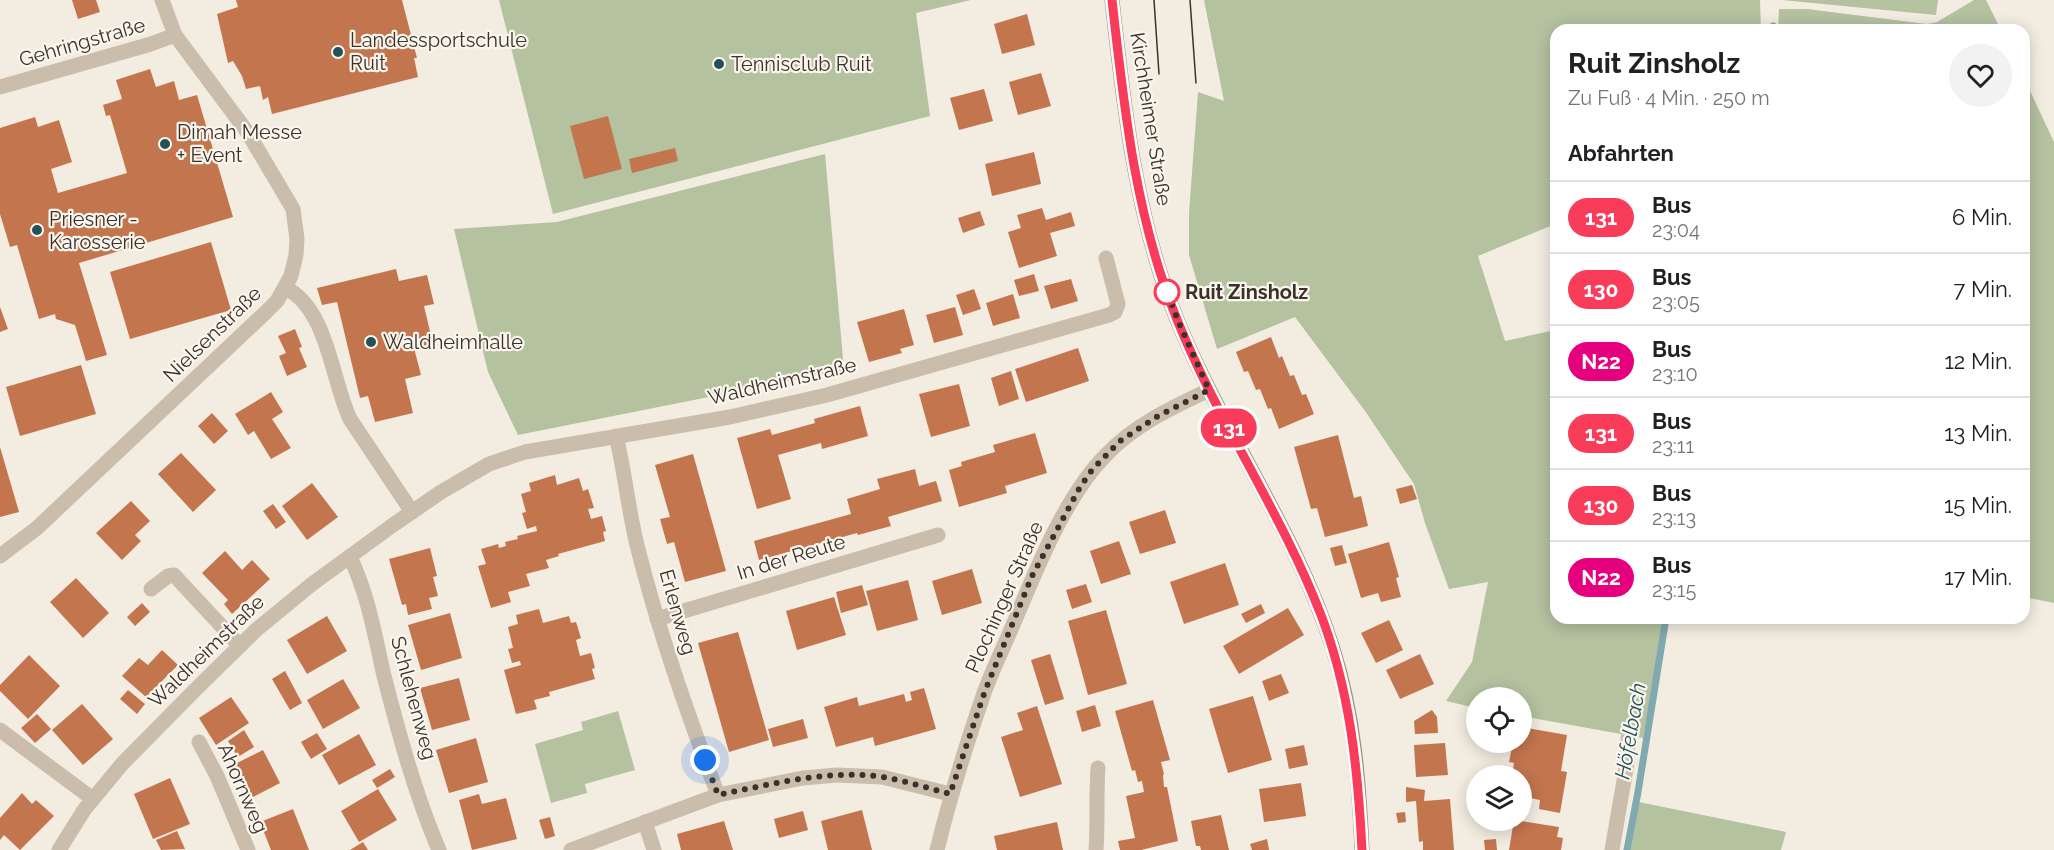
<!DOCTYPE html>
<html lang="de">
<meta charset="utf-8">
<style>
body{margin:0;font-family:Raleway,sans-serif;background:#f2f2f2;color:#202124;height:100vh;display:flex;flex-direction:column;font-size:22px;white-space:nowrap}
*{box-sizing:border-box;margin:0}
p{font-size:20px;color:#757577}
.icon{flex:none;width:33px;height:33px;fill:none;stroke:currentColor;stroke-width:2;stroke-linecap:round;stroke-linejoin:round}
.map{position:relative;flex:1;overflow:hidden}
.drawer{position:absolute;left:1550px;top:24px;width:480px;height:600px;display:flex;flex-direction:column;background:#fff;border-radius:18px;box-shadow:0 3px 15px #0003}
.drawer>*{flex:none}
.badge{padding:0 12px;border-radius:20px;font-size:21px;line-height:39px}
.controls{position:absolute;left:1466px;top:687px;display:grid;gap:12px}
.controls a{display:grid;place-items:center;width:66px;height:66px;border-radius:50%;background:#fff;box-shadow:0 3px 15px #0003;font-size:30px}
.you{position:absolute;width:30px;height:30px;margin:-15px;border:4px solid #fff;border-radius:50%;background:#1a73e8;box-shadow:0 0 0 9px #1a73e833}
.map>.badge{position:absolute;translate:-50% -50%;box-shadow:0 0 0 3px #fff}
h2{padding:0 18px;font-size:22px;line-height:54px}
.round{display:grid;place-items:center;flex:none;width:63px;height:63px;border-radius:32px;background:#f2f2f2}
.overview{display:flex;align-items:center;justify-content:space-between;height:102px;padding:0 18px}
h1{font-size:28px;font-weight:700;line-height:45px}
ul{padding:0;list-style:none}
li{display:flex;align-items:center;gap:18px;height:72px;padding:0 18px;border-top:2px solid #e0e0e0}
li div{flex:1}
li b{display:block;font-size:22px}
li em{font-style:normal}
li .badge{min-width:66px;font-weight:700;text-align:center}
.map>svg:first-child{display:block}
</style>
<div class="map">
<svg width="2054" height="850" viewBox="0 0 2054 850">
<rect width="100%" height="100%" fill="#f3ece1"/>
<!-- green -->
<g fill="#b4c2a0">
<polygon points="499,0 971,0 916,13 930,116 553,214"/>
<polygon points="1204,0 1760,0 1761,30 1556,30 1555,224 1478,256 1505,341 1555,330 1556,618 1666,618 1643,738 1521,716 1521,698 1476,698 1476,708 1446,701 1472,662 1488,582 1449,589 1425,523 1414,484 1365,411 1295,317 1217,349 1189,255 1189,213 1198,92 1224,101"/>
<polygon points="1782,0 1938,0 1936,15"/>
<polygon points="1974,0 1986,0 2001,30 1778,30 1779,9 1807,9 1927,24 1937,22"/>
<polygon points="2024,78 2054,142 2054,603 2024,597"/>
<polygon points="825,154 844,370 518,435 488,372 454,229 557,222"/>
<polygon points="618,711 635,770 585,784 587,793 551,803 535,744 583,730 581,722"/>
<polygon points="1634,801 1786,832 1781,850 1626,850"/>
</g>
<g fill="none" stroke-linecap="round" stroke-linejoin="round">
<!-- stream -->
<g stroke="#80a9b0" stroke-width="7">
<polyline points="1772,30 1773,26"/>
<polyline points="1627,850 1638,792 1666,618"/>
</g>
</g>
<!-- building -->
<g fill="#c3754e">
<polygon points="72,0 96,0 100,12 78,19"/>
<polygon points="236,0 402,0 417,58 414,58 418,77 272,114 268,97 263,100 260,86 246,89 242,76 233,61 228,63 217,14 238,7"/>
<polygon points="1027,14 1035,45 1002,54 994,24"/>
<polygon points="150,69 156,87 174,81 179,100 197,95 233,217 79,263 107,355 86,361 75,325 56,319 55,314 39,319 17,245 10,247 0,214 0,128 35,117 38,127 59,120 72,162 51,169 58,193 127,173 110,115 106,116 103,105 122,99 116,80"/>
<polygon points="1041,73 1051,106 1018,115 1009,82"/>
<polygon points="984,89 993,121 959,130 950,98"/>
<polygon points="608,116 622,169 584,179 570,126"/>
<polygon points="675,148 678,161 632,173 629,159"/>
<polygon points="1034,152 1041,184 992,196 985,164"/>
<polygon points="1042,208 1046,220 1071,212 1075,226 1050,233 1057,256 1019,268 1008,232 1021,228 1017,215"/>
<polygon points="980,211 985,225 963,233 958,218"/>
<polygon points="211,242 231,310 130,339 110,272"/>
<polygon points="396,269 399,281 427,275 434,304 424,306 433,344 414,348 421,375 405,379 413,413 375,422 368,396 360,398 337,302 322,305 317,288"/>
<polygon points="1034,274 1039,291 1019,296 1014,280"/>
<polygon points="1071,279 1078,301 1051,309 1044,286"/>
<polygon points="974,289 981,309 963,315 956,295"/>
<polygon points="1013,294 1020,318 993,326 986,303"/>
<polygon points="0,307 8,329 0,332"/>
<polygon points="955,307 963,335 934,343 926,315"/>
<polygon points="904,309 914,345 900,349 902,353 869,362 857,322"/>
<polygon points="295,329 302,347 299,348 307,367 287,376 279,356 286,353 278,336"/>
<polygon points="1271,337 1279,358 1282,356 1290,376 1294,375 1302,395 1306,394 1314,414 1279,429 1271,408 1268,409 1260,389 1256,390 1248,371 1244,372 1236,352"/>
<polygon points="1078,348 1089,381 1026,402 1015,369"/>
<polygon points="81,365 96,414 20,436 6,387"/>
<polygon points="1011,371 1019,399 999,406 991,378"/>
<polygon points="959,384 970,426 931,437 919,394"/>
<polygon points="271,392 283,412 272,419 291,448 271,459 254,431 248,435 235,414"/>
<polygon points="860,406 868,436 822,449 821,443 778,455 791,499 757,509 737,438 770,429 772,435 815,423 814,419"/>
<polygon points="212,413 228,431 214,444 198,426"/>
<polygon points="1035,433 1047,473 1005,486 1007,493 959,507 949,470 962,466 961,462 995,452 993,445"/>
<polygon points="1338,435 1354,498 1361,496 1368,526 1325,537 1317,508 1311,509 1294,447"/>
<polygon points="0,447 19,512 0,517"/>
<polygon points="181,453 216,490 193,512 158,474"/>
<polygon points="693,454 726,571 685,582 674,542 667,544 660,519 670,517 655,465"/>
<polygon points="915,469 919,486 936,481 942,501 888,517 891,526 858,535 857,533 759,560 754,541 851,514 847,499 880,489 877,479"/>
<polygon points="555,475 557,485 579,478 583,491 588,489 594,508 588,509 591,519 602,516 606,531 603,532 605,541 558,554 559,556 546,560 549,568 526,574 530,586 508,592 511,602 491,608 478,566 486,564 481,549 498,544 499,548 506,546 505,542 518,539 517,536 537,531 536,526 527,529 522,513 526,512 521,494 531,491 529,483"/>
<polygon points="312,483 338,517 307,540 282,506"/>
<polygon points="1412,485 1417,499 1400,504 1396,489"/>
<polygon points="131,501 150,521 135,535 141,541 122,560 96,533"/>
<polygon points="273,504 286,522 276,529 263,511"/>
<polygon points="1165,510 1176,543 1140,554 1129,522"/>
<polygon points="1119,541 1131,574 1101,584 1090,551"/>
<polygon points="1389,542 1399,577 1396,578 1401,597 1381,602 1378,593 1361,598 1348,554"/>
<polygon points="1342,545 1347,563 1335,566 1330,548"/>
<polygon points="430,548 437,576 433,577 438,596 429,598 432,609 408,615 406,604 402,605 389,559"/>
<polygon points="225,551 242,570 252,560 270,579 232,614 224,604 228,600 202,573"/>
<polygon points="1225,563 1239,605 1184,624 1170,582"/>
<polygon points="972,569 982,603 942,615 932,581"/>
<polygon points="76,578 109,613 83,638 50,602"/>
<polygon points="908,580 918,620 877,631 866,591"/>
<polygon points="1086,584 1092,602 1072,609 1066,590"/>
<polygon points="862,585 868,605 841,613 836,592"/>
<polygon points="834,597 846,635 797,650 786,611"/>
<polygon points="142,603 150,612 135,626 127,617"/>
<polygon points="1261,604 1265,613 1246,623 1241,614"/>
<polygon points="1288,608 1304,635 1239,674 1223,646"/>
<polygon points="539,609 543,623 569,616 571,623 576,622 581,638 576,640 580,656 591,653 595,668 592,669 595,679 549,692 550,696 534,700 537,709 516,714 504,670 521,665 520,661 512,663 508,649 513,648 508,627 518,624 516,615"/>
<polygon points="1106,610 1127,684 1088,695 1068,621"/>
<polygon points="450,613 462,658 421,670 408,625"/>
<polygon points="327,616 347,651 307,674 287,640"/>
<polygon points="1389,620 1403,650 1376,663 1361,633"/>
<polygon points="738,632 769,740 729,752 698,643"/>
<polygon points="162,650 178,665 146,697 122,676 139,658 148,665"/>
<polygon points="1050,654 1064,699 1045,705 1031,660"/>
<polygon points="1420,654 1434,684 1400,699 1386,670"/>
<polygon points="29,655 60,686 28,719 0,691 0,685"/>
<polygon points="285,671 302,703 290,710 272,679"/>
<polygon points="1281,674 1289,693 1269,701 1262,681"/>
<polygon points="459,678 470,720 432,730 420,688"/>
<polygon points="343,679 360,708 323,729 307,700"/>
<polygon points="924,688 936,729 875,746 873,737 836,747 824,707 857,697 859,706 904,694 906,702 912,700 910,692"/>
<polygon points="128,690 145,704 137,714 120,699"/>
<polygon points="1253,696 1272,760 1228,773 1209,709"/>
<polygon points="231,697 249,723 216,745 199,718"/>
<polygon points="1153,700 1170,760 1161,762 1164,774 1163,775 1164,787 1167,787 1178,841 1141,850 1120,850 1118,841 1135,838 1126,796 1144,792 1142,781 1138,782 1135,770 1132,771 1115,711"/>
<polygon points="82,704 113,739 83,765 52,730"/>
<polygon points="1095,705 1101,726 1082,732 1076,711"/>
<polygon points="1037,706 1062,784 1020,797 1001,737 1023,730 1017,713"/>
<polygon points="1432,710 1437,717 1438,733 1415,734 1414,721"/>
<polygon points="37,714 51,729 35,743 21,728"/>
<polygon points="803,719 808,738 773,747 768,729"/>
<polygon points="1521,727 1567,735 1561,771 1567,772 1560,813 1539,809 1540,800 1521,796 1521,776 1512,776 1514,763 1509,762 1513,742 1521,742"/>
<polygon points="244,730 254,747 238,757 228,741"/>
<polygon points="317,733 327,749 311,759 301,742"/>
<polygon points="359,734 376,765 339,785 322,755"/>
<polygon points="476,738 488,782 449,793 436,750"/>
<polygon points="1445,743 1448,775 1416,777 1414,745"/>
<polygon points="1304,745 1308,765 1289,769 1285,749"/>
<polygon points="263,750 280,783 253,797 235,764"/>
<polygon points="390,769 395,777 377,788 372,780"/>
<polygon points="170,778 190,824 153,839 134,794"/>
<polygon points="1301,783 1306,816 1264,822 1259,789"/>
<polygon points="1406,787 1425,790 1424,801 1450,799 1454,850 1423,850 1423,841 1419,842 1416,801 1406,802"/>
<polygon points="378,789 397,820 359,842 341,811"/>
<polygon points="22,793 32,804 36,800 54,816 20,850 4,835 0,840 0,818"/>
<polygon points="479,794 482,804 506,798 517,839 472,850 459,800"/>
<polygon points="293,809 309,850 271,850 260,822"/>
<polygon points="862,810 872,850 828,850 821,821"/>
<polygon points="803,811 808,830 779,838 774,819"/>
<polygon points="1405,812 1406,822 1398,823 1396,813"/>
<polygon points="1221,815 1229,850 1201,850 1200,846 1196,846 1191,821"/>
<polygon points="550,817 555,836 545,839 539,820"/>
<polygon points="1514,820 1559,827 1557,837 1563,838 1561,850 1509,850"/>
<polygon points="724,821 733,850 681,850 677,834"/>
<polygon points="1057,822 1063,850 997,850 994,836"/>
<polygon points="177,831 185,849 161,850 156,840"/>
<polygon points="1267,839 1269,850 1252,850 1250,844"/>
<polygon points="1496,839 1497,850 1485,850 1484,840"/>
<polygon points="363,842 368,850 350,850"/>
</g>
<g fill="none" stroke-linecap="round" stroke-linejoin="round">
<!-- street -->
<g stroke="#cbbdac" stroke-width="15">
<polyline points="0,87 151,44 175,35"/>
<path d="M 286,288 C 328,310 331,378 350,419 L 412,512"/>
<path d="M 616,436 C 625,472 628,509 637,545 C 658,630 687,712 718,795"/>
<polyline points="0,556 37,528 266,312 277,301 291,276 296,255 297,239 293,209 248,133 175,35 162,0"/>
<path d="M 350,557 C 368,594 375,636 384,676 C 399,734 415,794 439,850"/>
<polyline points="151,589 168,576 174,575 240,646"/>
<polyline points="657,619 938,535"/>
<polyline points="0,730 93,799"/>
<polyline points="199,742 217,776 248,850"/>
<polyline points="645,822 654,850"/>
<polyline points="59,850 84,810 122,764 196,689 256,630 312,584 393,525 441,492 489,464 525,452 730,417 827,395 1109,315 1115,312 1118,304 1106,258"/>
<polyline points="571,850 718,795 803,778 837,775 882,777 950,794"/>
<path d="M 937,850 C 950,797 966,745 984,693 C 994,666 1007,640 1018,613 C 1039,563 1067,494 1106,455 C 1134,425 1173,407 1209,390"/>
<path d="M 1096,850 C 1098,822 1096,795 1098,768"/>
<polyline points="1612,850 1627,763 1628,738"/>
</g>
<!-- secondary -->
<path stroke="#9f8d7d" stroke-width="15" d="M 1112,0 C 1124,109 1136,220 1178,322 C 1224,434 1297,534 1333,649 C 1354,715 1359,782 1362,850"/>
<!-- tram -->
<g stroke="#3a312b" stroke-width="1.5">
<polyline points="1154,0 1159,74"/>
<polyline points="1190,0 1196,83"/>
</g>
</g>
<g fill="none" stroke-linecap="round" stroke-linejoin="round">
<defs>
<path id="line" d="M 1112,0 C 1124,109 1136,220 1178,322 C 1219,423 1282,514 1321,615 C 1350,691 1358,769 1362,850"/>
</defs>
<!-- line casing -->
<use href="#line" stroke="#fff" stroke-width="14"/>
<!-- line -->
<use href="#line" stroke="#f83c5a" stroke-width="9"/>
<!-- walk -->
<path stroke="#3a312b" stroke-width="6" stroke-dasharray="0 10.8" d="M 705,760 L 718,795 C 772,784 828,769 883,777 C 906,781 928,788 950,794 L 985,691 L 1032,576 L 1080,487 L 1092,470 L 1120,441 L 1158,416 L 1209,390 L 1179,323 L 1167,292"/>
</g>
<!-- markers -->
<g fill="#21525b" stroke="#faf5ed" stroke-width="2">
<circle cx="338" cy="52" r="6"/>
<circle cx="719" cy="64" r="6"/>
<circle cx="165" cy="144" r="6"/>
<circle cx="37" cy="230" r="6"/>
<circle cx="371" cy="342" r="6"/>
</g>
<circle fill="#fff" stroke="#f83c5a" stroke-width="3" cx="1167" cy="292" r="12"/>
<g text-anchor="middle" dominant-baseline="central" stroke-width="4.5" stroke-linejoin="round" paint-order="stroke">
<!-- poi labels -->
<g font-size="20" fill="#3a312b" stroke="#faf5ed" text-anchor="start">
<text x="350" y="40">Landessportschule<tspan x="350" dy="23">Ruit</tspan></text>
<text x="731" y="64">Tennisclub Ruit</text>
<text x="177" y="132">Dimah Messe<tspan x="177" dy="23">+ Event</tspan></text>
<text x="49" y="219">Priesner -<tspan x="49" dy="23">Karosserie</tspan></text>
<text x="383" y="342">Waldheimhalle</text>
</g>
<!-- street labels -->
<g font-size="20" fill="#3a312b" stroke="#faf5ed">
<text transform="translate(82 42) rotate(-16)">Gehringstraße</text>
<text transform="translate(1151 119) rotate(81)">Kirchheimer Straße</text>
<text transform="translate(212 334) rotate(-44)">Nielsenstraße</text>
<text transform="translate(782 381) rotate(-13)">Waldheimstraße</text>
<text transform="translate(791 557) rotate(-17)">In der Reute</text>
<text transform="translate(1004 597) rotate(-66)">Plochinger Straße</text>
<text transform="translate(678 612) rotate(74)">Erlenweg</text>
<text transform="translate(206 651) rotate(-44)">Waldheimstraße</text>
<text transform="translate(414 698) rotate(75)">Schlehenweg</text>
<text transform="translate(243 788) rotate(66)">Ahornweg</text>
</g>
<!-- stop labels -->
<g font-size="20" font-weight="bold" fill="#3a312b" stroke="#faf5ed" text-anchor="start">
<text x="1185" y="292">Ruit Zinsholz</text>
</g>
<!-- water labels -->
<g font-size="21" font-style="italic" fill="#21525b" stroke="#faf5ed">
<text transform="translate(1630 731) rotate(-80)">Höfelbach</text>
</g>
</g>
</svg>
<div class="controls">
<a><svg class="icon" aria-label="locate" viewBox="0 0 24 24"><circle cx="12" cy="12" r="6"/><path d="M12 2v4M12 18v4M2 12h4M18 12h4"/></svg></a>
<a><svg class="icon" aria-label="layers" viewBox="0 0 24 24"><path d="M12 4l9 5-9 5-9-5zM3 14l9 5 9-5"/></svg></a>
</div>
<div class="you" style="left:705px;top:760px"></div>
<b class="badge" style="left:1229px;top:428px;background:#f83c5a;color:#fff">131</b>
<section class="drawer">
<div class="overview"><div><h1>Ruit Zinsholz</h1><p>Zu Fuß · 4 Min. · 250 m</p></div><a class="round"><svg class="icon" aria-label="heart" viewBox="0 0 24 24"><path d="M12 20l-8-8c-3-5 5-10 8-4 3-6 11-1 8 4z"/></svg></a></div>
<h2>Abfahrten</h2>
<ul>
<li><span class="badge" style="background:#f83c5a;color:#fff">131</span><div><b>Bus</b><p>23:04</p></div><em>6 Min.</em></li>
<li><span class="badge" style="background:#f83c5a;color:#fff">130</span><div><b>Bus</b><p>23:05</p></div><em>7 Min.</em></li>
<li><span class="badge" style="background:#e6007e;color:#fff">N22</span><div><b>Bus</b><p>23:10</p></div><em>12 Min.</em></li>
<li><span class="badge" style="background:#f83c5a;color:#fff">131</span><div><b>Bus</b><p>23:11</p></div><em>13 Min.</em></li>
<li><span class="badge" style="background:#f83c5a;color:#fff">130</span><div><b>Bus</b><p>23:13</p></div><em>15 Min.</em></li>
<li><span class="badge" style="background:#e6007e;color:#fff">N22</span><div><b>Bus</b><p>23:15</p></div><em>17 Min.</em></li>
</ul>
</section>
</div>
